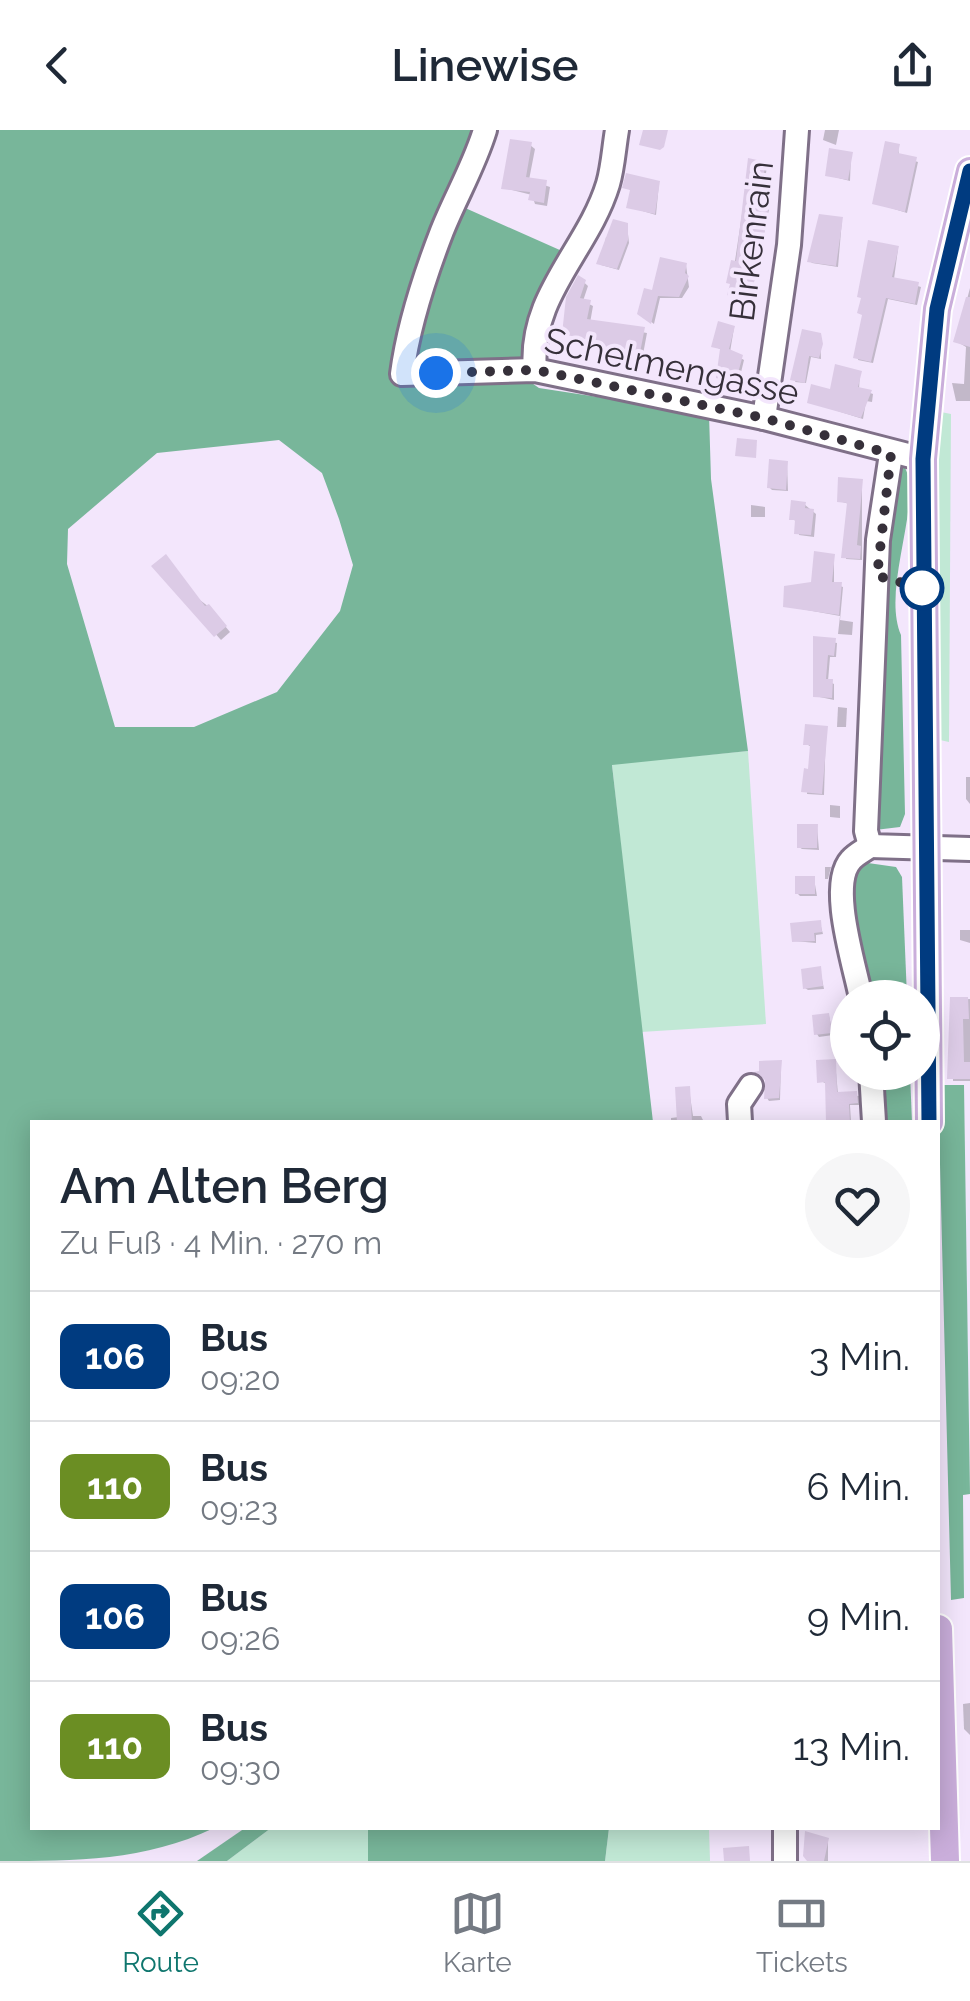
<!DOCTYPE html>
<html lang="de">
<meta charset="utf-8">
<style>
body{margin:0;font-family:Raleway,sans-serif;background:#f6f6f7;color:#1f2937;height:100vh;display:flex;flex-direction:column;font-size:38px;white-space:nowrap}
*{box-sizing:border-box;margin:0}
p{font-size:32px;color:#747a83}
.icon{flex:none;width:55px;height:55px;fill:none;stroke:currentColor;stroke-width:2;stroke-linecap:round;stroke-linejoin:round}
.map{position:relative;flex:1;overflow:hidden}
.sheet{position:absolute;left:30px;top:990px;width:910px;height:710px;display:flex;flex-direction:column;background:#fff;border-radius:0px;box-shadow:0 5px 25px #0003}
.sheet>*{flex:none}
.badge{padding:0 20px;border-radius:15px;font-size:35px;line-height:65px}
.tools{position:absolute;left:830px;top:850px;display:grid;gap:20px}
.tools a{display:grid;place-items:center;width:110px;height:110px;border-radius:50%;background:#fff;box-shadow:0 5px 25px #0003;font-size:50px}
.you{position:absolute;width:50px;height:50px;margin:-25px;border:8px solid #fff;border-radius:50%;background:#1a73e8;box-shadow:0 0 0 15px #1a73e833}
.map>.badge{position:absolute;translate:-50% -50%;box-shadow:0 0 0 5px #fff}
.round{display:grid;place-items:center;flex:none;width:105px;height:105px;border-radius:52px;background:#f6f6f7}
.head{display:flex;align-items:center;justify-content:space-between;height:170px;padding:0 30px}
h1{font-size:48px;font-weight:600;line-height:75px}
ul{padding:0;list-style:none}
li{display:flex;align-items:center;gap:30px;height:130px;padding:0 30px;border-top:2px solid #e0e1e3}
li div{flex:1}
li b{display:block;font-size:38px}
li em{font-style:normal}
li .badge{min-width:110px;font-weight:700;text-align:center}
header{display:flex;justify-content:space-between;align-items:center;height:130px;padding:0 30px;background:#fff;font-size:45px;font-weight:600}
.tab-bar{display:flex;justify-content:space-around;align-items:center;height:140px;border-top:2px solid #e0e1e3;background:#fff;font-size:28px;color:#747a83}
.tab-bar a{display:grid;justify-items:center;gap:5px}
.tab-bar .selected{color:#0f766e}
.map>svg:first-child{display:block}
</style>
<header><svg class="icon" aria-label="back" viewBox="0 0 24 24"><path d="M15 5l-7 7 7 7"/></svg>Linewise<svg class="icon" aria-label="share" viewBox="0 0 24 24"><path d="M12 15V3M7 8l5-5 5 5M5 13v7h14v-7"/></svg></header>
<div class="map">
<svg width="970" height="1731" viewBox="0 0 970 1731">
<rect width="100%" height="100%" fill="#f3e6fc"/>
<!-- green -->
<g fill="#c1e8d5">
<polygon points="941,282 951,284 949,612 940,610 936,313"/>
<polygon points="748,621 766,894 641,902 612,634"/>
<polygon points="271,1698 368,1698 368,1731 227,1731"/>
<polygon points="609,1698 709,1698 710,1731 605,1731"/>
</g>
<!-- forest -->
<g fill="#78b69a" fill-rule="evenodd">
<path d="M 0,0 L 490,0 L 463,77 L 562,121 L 526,249 L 539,258 L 709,284 L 711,349 L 748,621 L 612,635 L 653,992 L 32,992 L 32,1698 L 214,1698 C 145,1731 76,1731 0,1731 ZM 279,310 L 322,343 L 339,389 L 353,435 L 340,481 L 277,562 L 194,597 L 115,597 L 67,434 L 68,399 L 157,323 Z"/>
<path d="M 902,333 C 927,365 880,456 901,505 L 905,684 L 900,697 L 875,700 L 875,682 L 895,348 Z"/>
<polygon points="868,733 896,737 902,747 907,867 871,867 850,778 858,738"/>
<polygon points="879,943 910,943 912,992 882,992"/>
<polygon points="938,955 964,955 970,1364 963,1365 964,1468 951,1470"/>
<polygon points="245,1698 271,1698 227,1731 197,1731"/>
<polygon points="368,1698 609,1698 605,1731 368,1731"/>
</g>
<!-- shadow -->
<g fill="#0003">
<polygon points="825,0 839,0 836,15 823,10"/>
<polygon points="530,15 535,19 529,50 550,57 547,76 535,74 532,65 504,58"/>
<polygon points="898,16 899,26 918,32 907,83 875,73"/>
<polygon points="851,24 850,51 827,45"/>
<polygon points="750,31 767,37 764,55 773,60 750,171 730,164"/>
<polygon points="659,53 656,85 629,77 633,61 625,57"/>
<polygon points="842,90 838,137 812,133 810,131"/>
<polygon points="627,95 629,113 619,140 601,135 606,107 611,108"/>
<polygon points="898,119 894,149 921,157 917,175 888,169 873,233 858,230 865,186"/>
<polygon points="686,135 689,157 682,168 660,168 654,194 640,183 654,163"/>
<polygon points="579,148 588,156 583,171 593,176 590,193 647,203 641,235 608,228 606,215 565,203"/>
<polygon points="970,158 970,271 956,271 952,253 964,254 966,217 956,211"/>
<polygon points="734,198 730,222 744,230 738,255 719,247 722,220 714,216"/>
<polygon points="820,206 821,229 811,227 806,253 795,252"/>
<polygon points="860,243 859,259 873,264 872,272 866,271 863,289 809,272"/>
<polygon points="787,333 788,361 772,360 769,357"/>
<polygon points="862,351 862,430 846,429 849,374 839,371"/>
<polygon points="804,374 816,384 814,407 799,405 798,392 792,389"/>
<polygon points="751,375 765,377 765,387 751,387"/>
<polygon points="834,426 834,454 843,457 840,490 853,492 852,505 838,504 840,486 785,476 813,454"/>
<polygon points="155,436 209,477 230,502 221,510"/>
<polygon points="816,509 837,513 836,527 830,527 828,551 834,554 834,570 815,566"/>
<polygon points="838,577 847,578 846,597 837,597"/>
<polygon points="826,599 824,665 807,664 812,617 806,614"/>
<polygon points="966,647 970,647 970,674 966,669"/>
<polygon points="830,675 840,676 840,688 830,687"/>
<polygon points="817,697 819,720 802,719 799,717"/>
<polygon points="825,737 831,737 828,749 825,749"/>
<polygon points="814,749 817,766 800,766 797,763"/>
<polygon points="820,793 823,804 816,805 816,813 794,811"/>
<polygon points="960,800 970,800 970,813 960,810"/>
<polygon points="820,839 824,859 808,860 805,858"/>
<polygon points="970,869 970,951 953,951 952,870"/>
<polygon points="829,886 833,905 819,907 817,904"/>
<polygon points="835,931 838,964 859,966 859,975 850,975 851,992 829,992 828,954 820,951"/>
<polygon points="781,932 780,970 769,971 767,968"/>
<polygon points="689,959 693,986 701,986 704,992 671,992 671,988 679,987"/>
<polygon points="970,1573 970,1605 964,1599 963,1574"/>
<polygon points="828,1710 828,1731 809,1731"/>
</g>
<!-- building -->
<g fill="#dccbe6">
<polygon points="643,0 668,0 664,17 660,20 639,15"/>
<polygon points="510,9 532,12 526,47 547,50 544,73 528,70 530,62 501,59"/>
<polygon points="885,11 900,14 898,23 917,27 905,82 872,74"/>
<polygon points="829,18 853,22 848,50 825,46"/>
<polygon points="748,28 766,32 762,53 772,55 759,137 748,170 727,165 730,154 726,153 731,130 736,131"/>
<polygon points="626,43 660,51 655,84 626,78 630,60 622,58"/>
<polygon points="819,84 843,87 836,136 807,132"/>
<polygon points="613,89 628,93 628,110 617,139 596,134"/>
<polygon points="868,110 899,116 892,147 919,152 915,174 886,168 871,232 853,228 862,185 857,183 861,168 857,167"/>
<polygon points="660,127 687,133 685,143 689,146 679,167 658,166 651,194 637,184 644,158 652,160"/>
<polygon points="578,145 586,150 580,168 591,170 587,189 645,197 638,233 601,226 604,213 562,204 566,167"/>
<polygon points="966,167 970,167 970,217 953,212"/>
<polygon points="718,191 735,196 729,219 743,225 735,254 716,248 720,219 711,217"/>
<polygon points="802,199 821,203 823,214 819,228 809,226 805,253 790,250"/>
<polygon points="835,234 862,241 858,257 872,260 861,288 807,273 811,254 830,259"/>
<polygon points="737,308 757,310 756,328 735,326"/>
<polygon points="769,329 788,331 786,360 767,358"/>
<polygon points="838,347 863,349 857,415 861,416 860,429 841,428 847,373 837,372"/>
<polygon points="791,370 806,372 805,378 814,379 811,405 794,404 795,390 789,390"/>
<polygon points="814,421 835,424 832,452 842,452 839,485 783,477 784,456 811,452"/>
<polygon points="166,424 205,476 209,474 227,496 214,507 151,436"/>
<polygon points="813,506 836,508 834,526 828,525 826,549 833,549 832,568 813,567"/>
<polygon points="805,594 828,596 822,664 801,662 804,638 808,639 810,615 803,615"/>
<polygon points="797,694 818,694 817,718 797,718"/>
<rect x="795" y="746" width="20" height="18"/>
<polygon points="821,790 822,802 814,803 815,811 792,812 790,793"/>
<polygon points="821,836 823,856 803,859 801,839"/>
<polygon points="950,867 968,867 969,889 963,889 964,932 970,932 970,949 947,949"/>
<polygon points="829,883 832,903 814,905 812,885"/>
<polygon points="836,929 837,962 857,961 858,973 849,974 850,992 826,992 825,952 817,953 816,930"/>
<polygon points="782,930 779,968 764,969 765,950 754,942 759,941 759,931"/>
<polygon points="690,956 692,992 677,992 675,957"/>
<polygon points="805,1701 829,1708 824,1731 807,1731 803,1726"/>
<polygon points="749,1716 750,1731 724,1731 723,1718"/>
</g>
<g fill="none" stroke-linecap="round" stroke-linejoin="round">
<defs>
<g id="minor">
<path d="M 485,0 C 474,36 456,66 442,101 C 425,145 408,197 402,244 L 535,240 L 764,288 L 923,329"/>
<path d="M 535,240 C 528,166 588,120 608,54 C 613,37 614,17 617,0"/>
<polyline points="764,288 789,115 797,0"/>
<polyline points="891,324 878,410 866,701 870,716 970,719"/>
<path d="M 861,868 C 855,836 828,755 851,730 C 856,724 865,720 870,716"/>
<polyline points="871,942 874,992"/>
<polyline points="740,992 739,974 751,956"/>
<polyline points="785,1698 785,1731"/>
</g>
<g id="major">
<polyline points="929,992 923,329 937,179 970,41"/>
<polyline points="938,1499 945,1731"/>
</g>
</defs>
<!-- minor casing -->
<use href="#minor" stroke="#7f7088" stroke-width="28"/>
<!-- major casing -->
<use href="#major" stroke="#fff" stroke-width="32"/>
<!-- minor -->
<use href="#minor" stroke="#fff" stroke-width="22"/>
<!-- major -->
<use href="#major" stroke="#caaedb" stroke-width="28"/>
</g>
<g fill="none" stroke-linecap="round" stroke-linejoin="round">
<defs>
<polyline id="line" points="929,992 923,329 937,179 970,41"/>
</defs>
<!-- line casing -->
<use href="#line" stroke="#fff" stroke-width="22"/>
<!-- line -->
<use href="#line" stroke="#003b80" stroke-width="15"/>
<!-- walk -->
<polyline stroke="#36303a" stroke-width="10" stroke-dasharray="0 18" points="436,243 536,240 764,288 891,324 877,446 922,458"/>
</g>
<!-- markers -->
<circle fill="#fff" stroke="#003b80" stroke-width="5" cx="922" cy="458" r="20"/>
<g text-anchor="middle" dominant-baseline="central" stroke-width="8" stroke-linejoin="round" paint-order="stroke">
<!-- street labels -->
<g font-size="35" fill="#36303a" stroke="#f3e6fc">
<text transform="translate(751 111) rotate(-83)">Birkenrain</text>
<text transform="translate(672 236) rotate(12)">Schelmengasse</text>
</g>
</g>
</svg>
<div class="tools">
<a><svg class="icon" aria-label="locate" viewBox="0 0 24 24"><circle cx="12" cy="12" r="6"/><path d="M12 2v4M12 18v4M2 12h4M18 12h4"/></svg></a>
</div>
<div class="you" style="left:436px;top:243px"></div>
<section class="sheet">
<div class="head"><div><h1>Am Alten Berg</h1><p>Zu Fuß · 4 Min. · 270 m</p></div><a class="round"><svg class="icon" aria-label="heart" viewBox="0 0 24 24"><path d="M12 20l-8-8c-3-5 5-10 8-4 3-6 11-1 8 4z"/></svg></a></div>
<ul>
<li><span class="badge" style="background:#003b80;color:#fff">106</span><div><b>Bus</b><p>09:20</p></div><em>3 Min.</em></li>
<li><span class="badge" style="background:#6b8e23;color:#fff">110</span><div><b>Bus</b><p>09:23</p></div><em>6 Min.</em></li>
<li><span class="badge" style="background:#003b80;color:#fff">106</span><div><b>Bus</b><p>09:26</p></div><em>9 Min.</em></li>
<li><span class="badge" style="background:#6b8e23;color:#fff">110</span><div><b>Bus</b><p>09:30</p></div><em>13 Min.</em></li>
</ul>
</section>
</div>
<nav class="tab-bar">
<a class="selected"><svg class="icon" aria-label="directions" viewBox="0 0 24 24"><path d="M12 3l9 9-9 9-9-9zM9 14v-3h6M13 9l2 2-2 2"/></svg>Route</a>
<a><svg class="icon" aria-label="map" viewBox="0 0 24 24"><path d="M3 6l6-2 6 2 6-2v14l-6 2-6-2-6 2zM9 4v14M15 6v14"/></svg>Karte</a>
<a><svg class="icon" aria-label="tickets" viewBox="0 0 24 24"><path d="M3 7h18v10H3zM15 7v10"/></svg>Tickets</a>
</nav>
